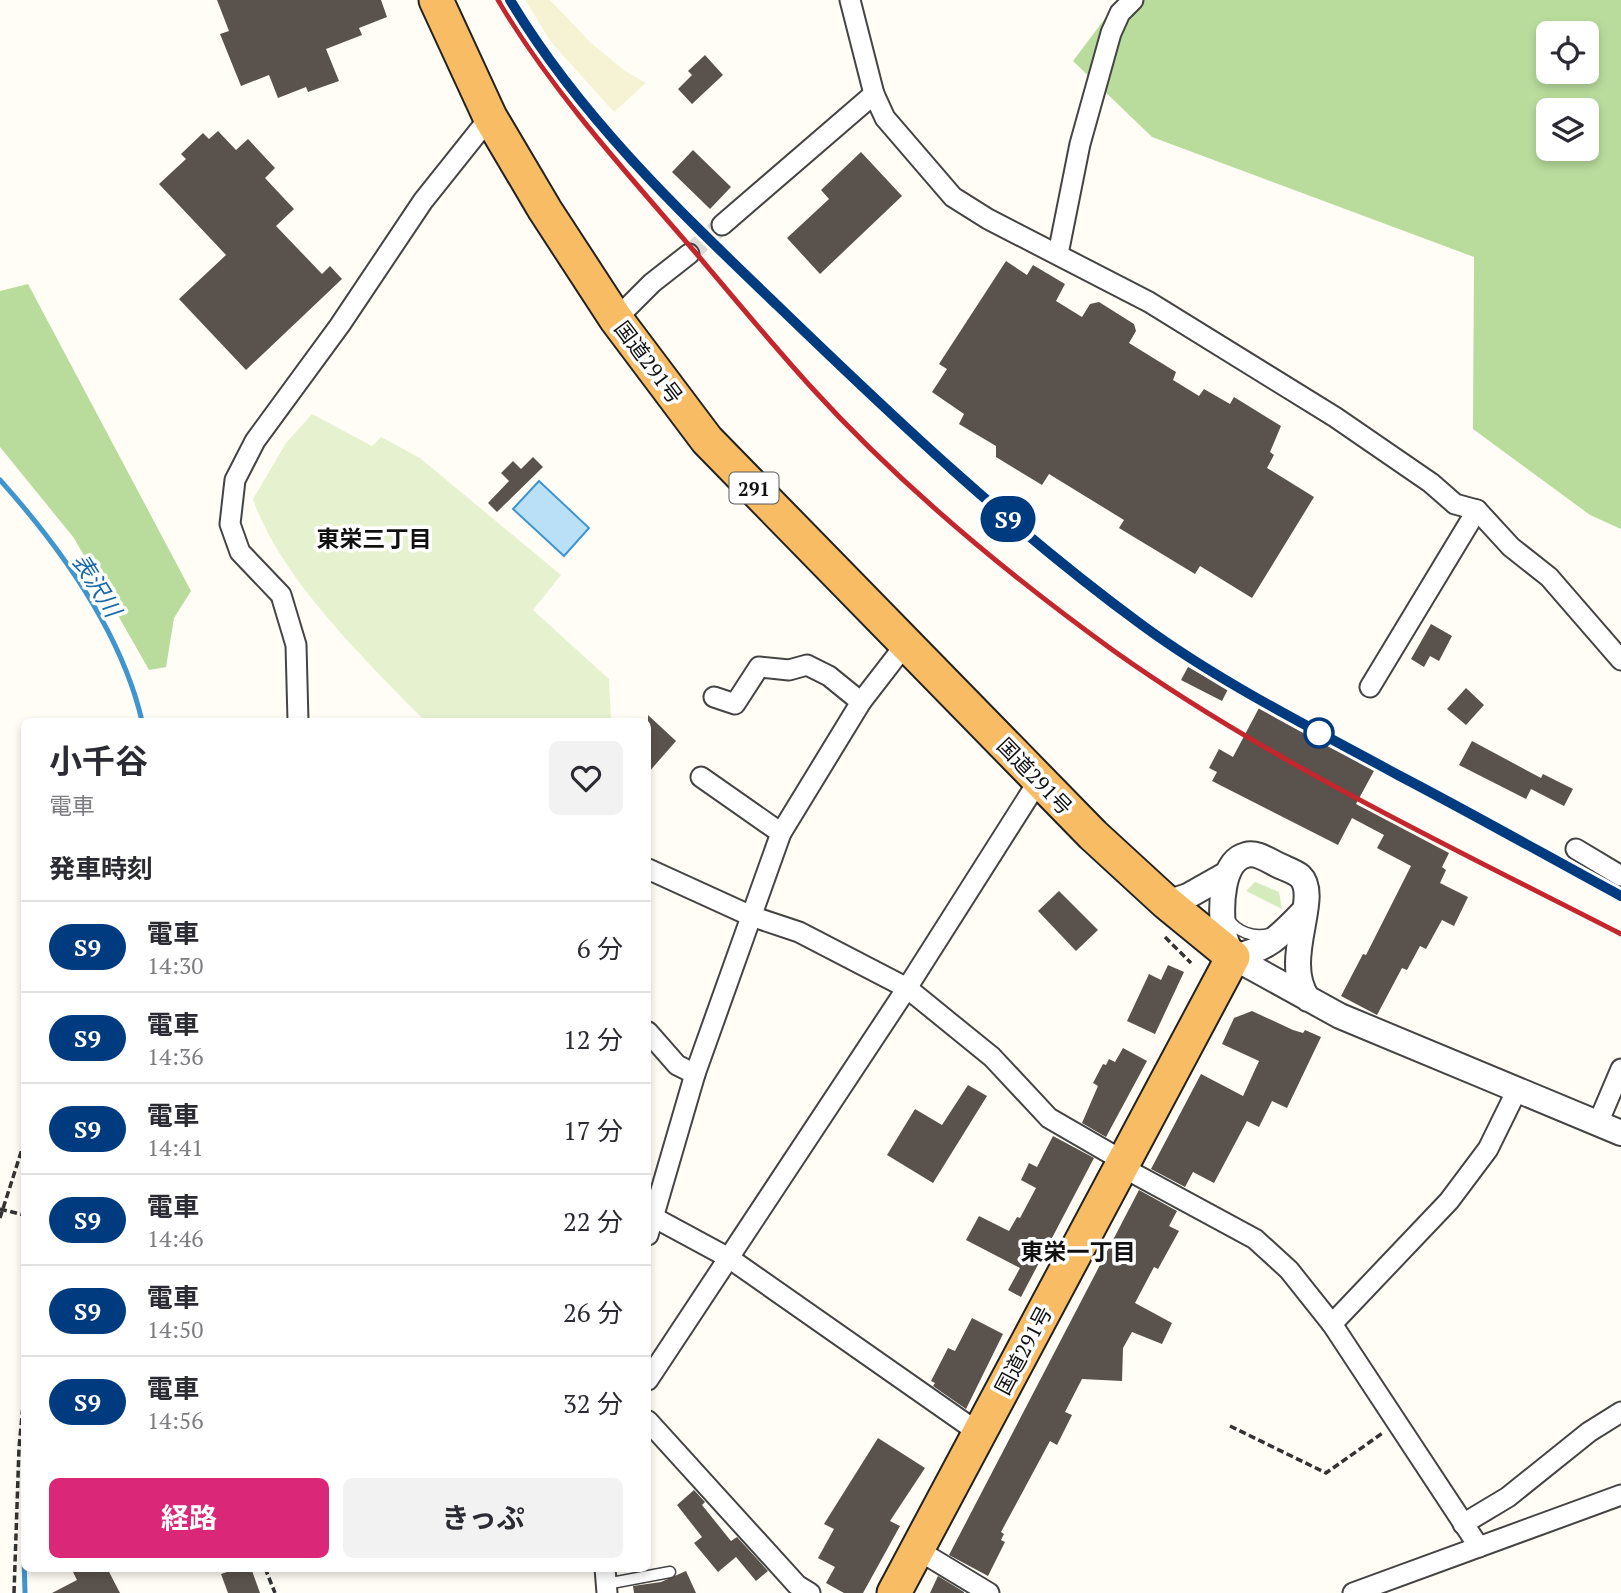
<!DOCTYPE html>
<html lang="ja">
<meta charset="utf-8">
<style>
body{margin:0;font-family:"PT Serif","Noto Sans JP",serif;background:#f2f2f3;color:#2b2b33;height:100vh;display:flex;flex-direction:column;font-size:26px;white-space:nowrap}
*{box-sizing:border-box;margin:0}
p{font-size:23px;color:#7c7c81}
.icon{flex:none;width:38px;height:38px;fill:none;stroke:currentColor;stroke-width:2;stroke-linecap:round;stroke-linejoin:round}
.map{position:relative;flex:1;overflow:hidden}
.panel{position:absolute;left:21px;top:718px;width:630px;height:854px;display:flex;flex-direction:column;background:#fff;border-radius:10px;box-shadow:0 4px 10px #0003}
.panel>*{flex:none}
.badge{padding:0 14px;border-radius:23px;font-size:24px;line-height:46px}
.fabs{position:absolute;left:1536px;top:21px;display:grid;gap:14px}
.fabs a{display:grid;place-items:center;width:63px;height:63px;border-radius:10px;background:#fff;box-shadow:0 4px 10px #0003;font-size:35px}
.map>.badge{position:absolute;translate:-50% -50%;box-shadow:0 0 0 4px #fff}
h2{padding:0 28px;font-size:26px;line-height:63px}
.round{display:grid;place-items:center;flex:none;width:74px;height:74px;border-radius:10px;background:#f2f2f3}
.overview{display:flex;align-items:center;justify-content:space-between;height:119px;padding:0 28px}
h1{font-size:33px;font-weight:700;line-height:52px}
.cta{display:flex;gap:14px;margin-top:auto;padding:14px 28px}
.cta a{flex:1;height:80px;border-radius:10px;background:#db2777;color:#fff;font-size:28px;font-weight:700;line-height:80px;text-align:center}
.cta a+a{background:#f2f2f3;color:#2b2b33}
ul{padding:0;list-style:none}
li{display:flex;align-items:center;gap:21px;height:91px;padding:0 28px;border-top:2px solid #e1e1e2}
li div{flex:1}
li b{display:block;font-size:26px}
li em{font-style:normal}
li .badge{min-width:77px;font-weight:700;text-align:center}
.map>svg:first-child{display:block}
</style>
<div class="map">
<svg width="1621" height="1593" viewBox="0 0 1621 1593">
<rect width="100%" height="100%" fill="#fffdf5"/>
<!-- farmland -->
<polygon fill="#f6f3d4" points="525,0 550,0 591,43 625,71 646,83 614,112 551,42"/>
<!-- green -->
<polygon fill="#d5ebbd" points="1255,882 1279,892 1282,909 1246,891"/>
<!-- forest -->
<g fill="#b9dc9c" fill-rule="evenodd">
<path d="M 1119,0 L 1621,0 L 1621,529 L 1590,515 L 1473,429 L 1474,257 L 1152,137 L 1073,61 ZM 1549,33 L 1587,33 L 1587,72 L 1549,72 ZM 1549,110 L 1587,110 L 1587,149 L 1549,149 Z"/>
<polygon points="28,284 191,591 174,618 166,667 149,670 74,538 0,447 0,291"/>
</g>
<!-- pitch -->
<path fill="#e6f2cf" d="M 312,414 L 372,446 L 381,437 L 420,458 L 561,575 L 533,610 L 609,679 L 611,721 L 425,721 C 367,662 280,578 253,499 L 286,443 Z"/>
<!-- water -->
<polygon fill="#b9e0f7" stroke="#3f96cf" stroke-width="2" points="539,481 589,528 564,556 513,509"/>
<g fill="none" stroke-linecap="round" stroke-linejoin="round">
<!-- stream -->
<g stroke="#3f96cf" stroke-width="5">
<path d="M 0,480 C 61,548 121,631 142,721"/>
<polyline points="24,1557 25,1593"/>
</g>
</g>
<!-- building -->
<g fill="#5a524d">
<polygon points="217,0 381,0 387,17 359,28 362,35 326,49 339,81 308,92 306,87 278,98 269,75 241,86 220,34 229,31"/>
<polygon points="705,55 723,75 692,104 678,89 692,75 688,71"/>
<polygon points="218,131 236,150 248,139 275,168 265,178 294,209 276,226 322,274 330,266 342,279 246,370 179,299 226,255 159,184 186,159 181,154 203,133 209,139"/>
<polygon points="693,150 731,187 710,209 672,172"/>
<polygon points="861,152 902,196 820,274 787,238 829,199 821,190"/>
<polygon points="1006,261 1027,275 1033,265 1065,284 1056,301 1082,317 1090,304 1099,302 1134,324 1136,331 1129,343 1176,372 1173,380 1199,396 1204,389 1230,404 1234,397 1281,426 1270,452 1274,455 1267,468 1314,497 1252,598 1200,566 1195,574 1119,528 1124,520 1049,474 1042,485 996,457 996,446 959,424 964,414 932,392 947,369 939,364"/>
<polygon points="533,457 543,467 497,512 488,503 509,481 501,473 513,461 521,469"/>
<polygon points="1431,624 1452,636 1439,661 1430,656 1424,667 1411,659"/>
<polygon points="1188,667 1228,689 1222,701 1181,680"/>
<polygon points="1466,688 1484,705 1466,725 1447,709"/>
<polygon points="1259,708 1375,769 1356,804 1449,853 1442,867 1446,870 1440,883 1468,897 1454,926 1442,920 1426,949 1420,946 1407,970 1402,968 1377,1015 1341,996 1363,954 1366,955 1411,866 1377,848 1384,835 1352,818 1338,845 1212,781 1217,772 1209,768 1219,749 1233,757"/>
<polygon points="648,715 676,741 648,773"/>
<polygon points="1472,741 1541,778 1543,774 1573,789 1564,806 1531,789 1526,799 1459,765"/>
<polygon points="1059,891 1098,930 1076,951 1038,911"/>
<polygon points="1168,965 1184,972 1155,1034 1127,1021 1149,974 1161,980"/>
<polygon points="1252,1011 1293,1030 1303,1033 1305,1030 1321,1037 1287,1108 1272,1101 1259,1127 1247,1121 1214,1183 1193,1172 1185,1187 1151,1169 1201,1074 1243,1096 1259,1061 1222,1044 1234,1018"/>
<polygon points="1123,1048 1147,1061 1106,1137 1082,1123 1098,1086 1093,1083 1103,1064 1106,1065 1109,1059 1115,1062"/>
<polygon points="968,1085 987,1096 933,1183 887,1155 915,1109 942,1125"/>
<polygon points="1053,1136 1094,1158 1021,1297 1008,1290 1020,1268 966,1240 979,1216 1009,1231 1017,1217 1020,1218 1036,1188 1021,1180 1029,1163 1037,1167"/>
<polygon points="1139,1190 1177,1211 1169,1226 1179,1231 1158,1269 1154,1267 1135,1303 1172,1323 1162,1344 1132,1332 1123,1348 1122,1381 1082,1379 1065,1412 1072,1415 1057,1445 1050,1441 1001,1532 1004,1534 1001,1540 1005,1542 988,1576 949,1555"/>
<polygon points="972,1318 1003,1334 966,1409 933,1386 935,1383 931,1381 948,1348 955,1351"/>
<polygon points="878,1438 925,1468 890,1521 900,1526 863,1593 844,1593 826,1583 835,1567 818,1558 834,1529 824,1524"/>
<polygon points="694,1490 705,1502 702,1505 731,1541 737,1537 768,1571 756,1581 736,1557 718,1572 694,1543 702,1537 677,1505"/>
<polygon points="71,1568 107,1568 120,1593 52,1593 77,1580"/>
<polygon points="239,1568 251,1568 260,1593 228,1593 221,1574"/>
<polygon points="686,1571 696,1593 634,1593 633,1586 661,1582"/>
<polygon points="938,1576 964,1592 964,1593 930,1593"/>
</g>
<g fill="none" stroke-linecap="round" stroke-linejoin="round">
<!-- minor-tunnel -->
<polyline stroke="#dbdad3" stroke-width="19" stroke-dasharray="19 10" stroke-linecap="butt" points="689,254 722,225"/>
<defs>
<g id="service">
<path d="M 1228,918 C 1236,932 1254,938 1269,934"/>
<polyline points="606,1584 670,1572"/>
</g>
<g id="minor">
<polyline points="850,0 874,94 885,118 953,197 988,219 1149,302 1335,417 1431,483 1455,504 1477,510 1511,547 1549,577 1621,660"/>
<polyline points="722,225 874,94"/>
<polyline points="1058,254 1080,144 1111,33 1120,13 1133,0"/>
<polyline points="616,319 652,283 689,254"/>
<polyline points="1370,687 1477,510"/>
<polyline points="714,697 735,704 759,667 789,670 807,665 829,676 861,702"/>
<polyline points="298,721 296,645 281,595 240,552 230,524 235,480 255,441 340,325 423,201 490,117"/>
<polyline points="701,777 781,833"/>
<polyline points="1576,849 1621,876"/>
<polyline points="648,869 751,916 799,932 907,988 992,1057 1049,1118 1125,1162"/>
<polyline points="648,1032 677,1065 695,1074"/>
<polyline points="1598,1123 1621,1069"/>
<polyline points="1122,1167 1255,1239 1289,1270 1332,1324 1479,1547"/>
<polyline points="655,1218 729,1258 979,1433"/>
<polyline points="648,1235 695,1074 781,833 861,702 905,645"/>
<polyline points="1332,1324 1449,1201 1488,1149 1518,1088"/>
<polyline points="648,1380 907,988 1039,780"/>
<polyline points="648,1421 797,1585 810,1593"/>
<polyline points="1463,1524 1508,1497 1589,1432 1621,1412"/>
<polyline points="918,1550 989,1593"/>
<polyline points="605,1568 607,1593"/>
<polyline points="1353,1593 1621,1495"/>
</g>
<g id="tertiary">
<polyline points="1167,903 1188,896 1227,874"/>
<path d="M 1233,957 C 1269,949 1280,936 1305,910"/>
<path d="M 1308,999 C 1280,960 1322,897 1300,876 C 1294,871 1283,868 1276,864 C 1266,859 1256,852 1246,855 C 1221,861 1221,907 1223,927 C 1223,936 1229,948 1233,957 L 1340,1016 L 1621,1133"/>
</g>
<polyline id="trunk" points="436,0 490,117 545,210 616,319 707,440 1093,835 1167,903 1233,957 894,1593"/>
</defs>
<!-- service casing -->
<use href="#service" stroke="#444" stroke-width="13"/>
<!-- minor casing -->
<use href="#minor" stroke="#444" stroke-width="23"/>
<!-- tertiary casing -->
<use href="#tertiary" stroke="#444" stroke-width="28"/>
<!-- trunk casing -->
<use href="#trunk" stroke="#222" stroke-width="37"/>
<!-- path -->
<g stroke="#333" stroke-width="3.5" stroke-dasharray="7 3.5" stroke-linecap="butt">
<polyline points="1165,937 1191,963"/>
<polyline points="0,1209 24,1215"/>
<polyline points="0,1218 24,1143"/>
<polyline points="1230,1426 1326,1473 1384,1432"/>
<polyline points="265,1568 275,1593"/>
<polyline points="14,1593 19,1448 24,1395"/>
</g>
<!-- service -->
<use href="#service" stroke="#fff" stroke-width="10"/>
<!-- minor -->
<use href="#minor" stroke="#fff" stroke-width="19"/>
<!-- tertiary -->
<use href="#tertiary" stroke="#fff" stroke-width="24"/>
<!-- trunk -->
<use href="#trunk" stroke="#f7bc64" stroke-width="33"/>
<!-- rail -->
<g stroke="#c4262e" stroke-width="5">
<path d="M 498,0 C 552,91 625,171 695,252 C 733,297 771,343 811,387 C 901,486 1006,573 1114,651 C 1267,760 1453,848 1621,934"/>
<polyline points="510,0 582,103 675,207 990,504 1077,574 1145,627 1315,731 1621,896"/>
</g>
</g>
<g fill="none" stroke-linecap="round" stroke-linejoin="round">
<defs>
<path id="line" d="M 510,0 C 580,117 679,211 777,305 C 893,417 1011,529 1142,625 C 1221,683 1312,728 1398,775 C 1473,814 1547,856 1621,896"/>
</defs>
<!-- line casing -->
<use href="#line" stroke="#fff" stroke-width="16"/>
<!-- line -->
<use href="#line" stroke="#003b80" stroke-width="10"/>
</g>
<!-- markers -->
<circle fill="#fff" stroke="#003b80" stroke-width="3.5" cx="1319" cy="733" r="14"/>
<g text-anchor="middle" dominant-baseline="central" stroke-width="7" stroke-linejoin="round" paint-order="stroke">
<!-- shield labels -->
<rect fill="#fff" stroke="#585858" stroke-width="2" x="729.5" y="472.5" width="49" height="31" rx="5"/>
<g font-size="19" font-weight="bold" fill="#111">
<text x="754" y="488">291</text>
</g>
<!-- street labels -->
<g font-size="21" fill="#111" stroke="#fff">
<text transform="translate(649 362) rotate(53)">国道291号</text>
<text transform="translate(1035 776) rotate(46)">国道291号</text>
<text transform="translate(1023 1350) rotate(-62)">国道291号</text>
</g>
<!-- neighbourhood labels -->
<g font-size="23" font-weight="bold" fill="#111" stroke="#fff">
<text x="374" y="538">東栄三丁目</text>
<text x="1078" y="1251">東栄一丁目</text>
</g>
<!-- water labels -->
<g font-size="23" font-style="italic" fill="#1768a6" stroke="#fff">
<text transform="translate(97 585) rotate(58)">表沢川</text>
</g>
</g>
</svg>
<div class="fabs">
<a><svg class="icon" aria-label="locate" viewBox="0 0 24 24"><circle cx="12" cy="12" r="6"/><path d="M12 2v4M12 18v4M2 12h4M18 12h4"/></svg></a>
<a><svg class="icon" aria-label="layers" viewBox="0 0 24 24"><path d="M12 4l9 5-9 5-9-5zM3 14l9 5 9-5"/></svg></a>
</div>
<b class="badge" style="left:1008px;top:519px;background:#003b80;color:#fff">S9</b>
<section class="panel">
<div class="overview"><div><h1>小千谷</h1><p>電車</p></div><a class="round"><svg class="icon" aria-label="heart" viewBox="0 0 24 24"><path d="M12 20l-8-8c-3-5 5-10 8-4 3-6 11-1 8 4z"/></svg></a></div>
<h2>発車時刻</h2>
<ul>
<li><span class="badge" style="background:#003b80;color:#fff">S9</span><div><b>電車</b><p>14:30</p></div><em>6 分</em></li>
<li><span class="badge" style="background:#003b80;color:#fff">S9</span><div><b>電車</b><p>14:36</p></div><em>12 分</em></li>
<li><span class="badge" style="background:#003b80;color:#fff">S9</span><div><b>電車</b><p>14:41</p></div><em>17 分</em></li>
<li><span class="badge" style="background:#003b80;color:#fff">S9</span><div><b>電車</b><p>14:46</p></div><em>22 分</em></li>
<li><span class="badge" style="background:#003b80;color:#fff">S9</span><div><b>電車</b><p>14:50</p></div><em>26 分</em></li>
<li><span class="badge" style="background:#003b80;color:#fff">S9</span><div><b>電車</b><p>14:56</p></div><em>32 分</em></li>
</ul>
<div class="cta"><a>経路</a><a>きっぷ</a></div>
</section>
</div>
